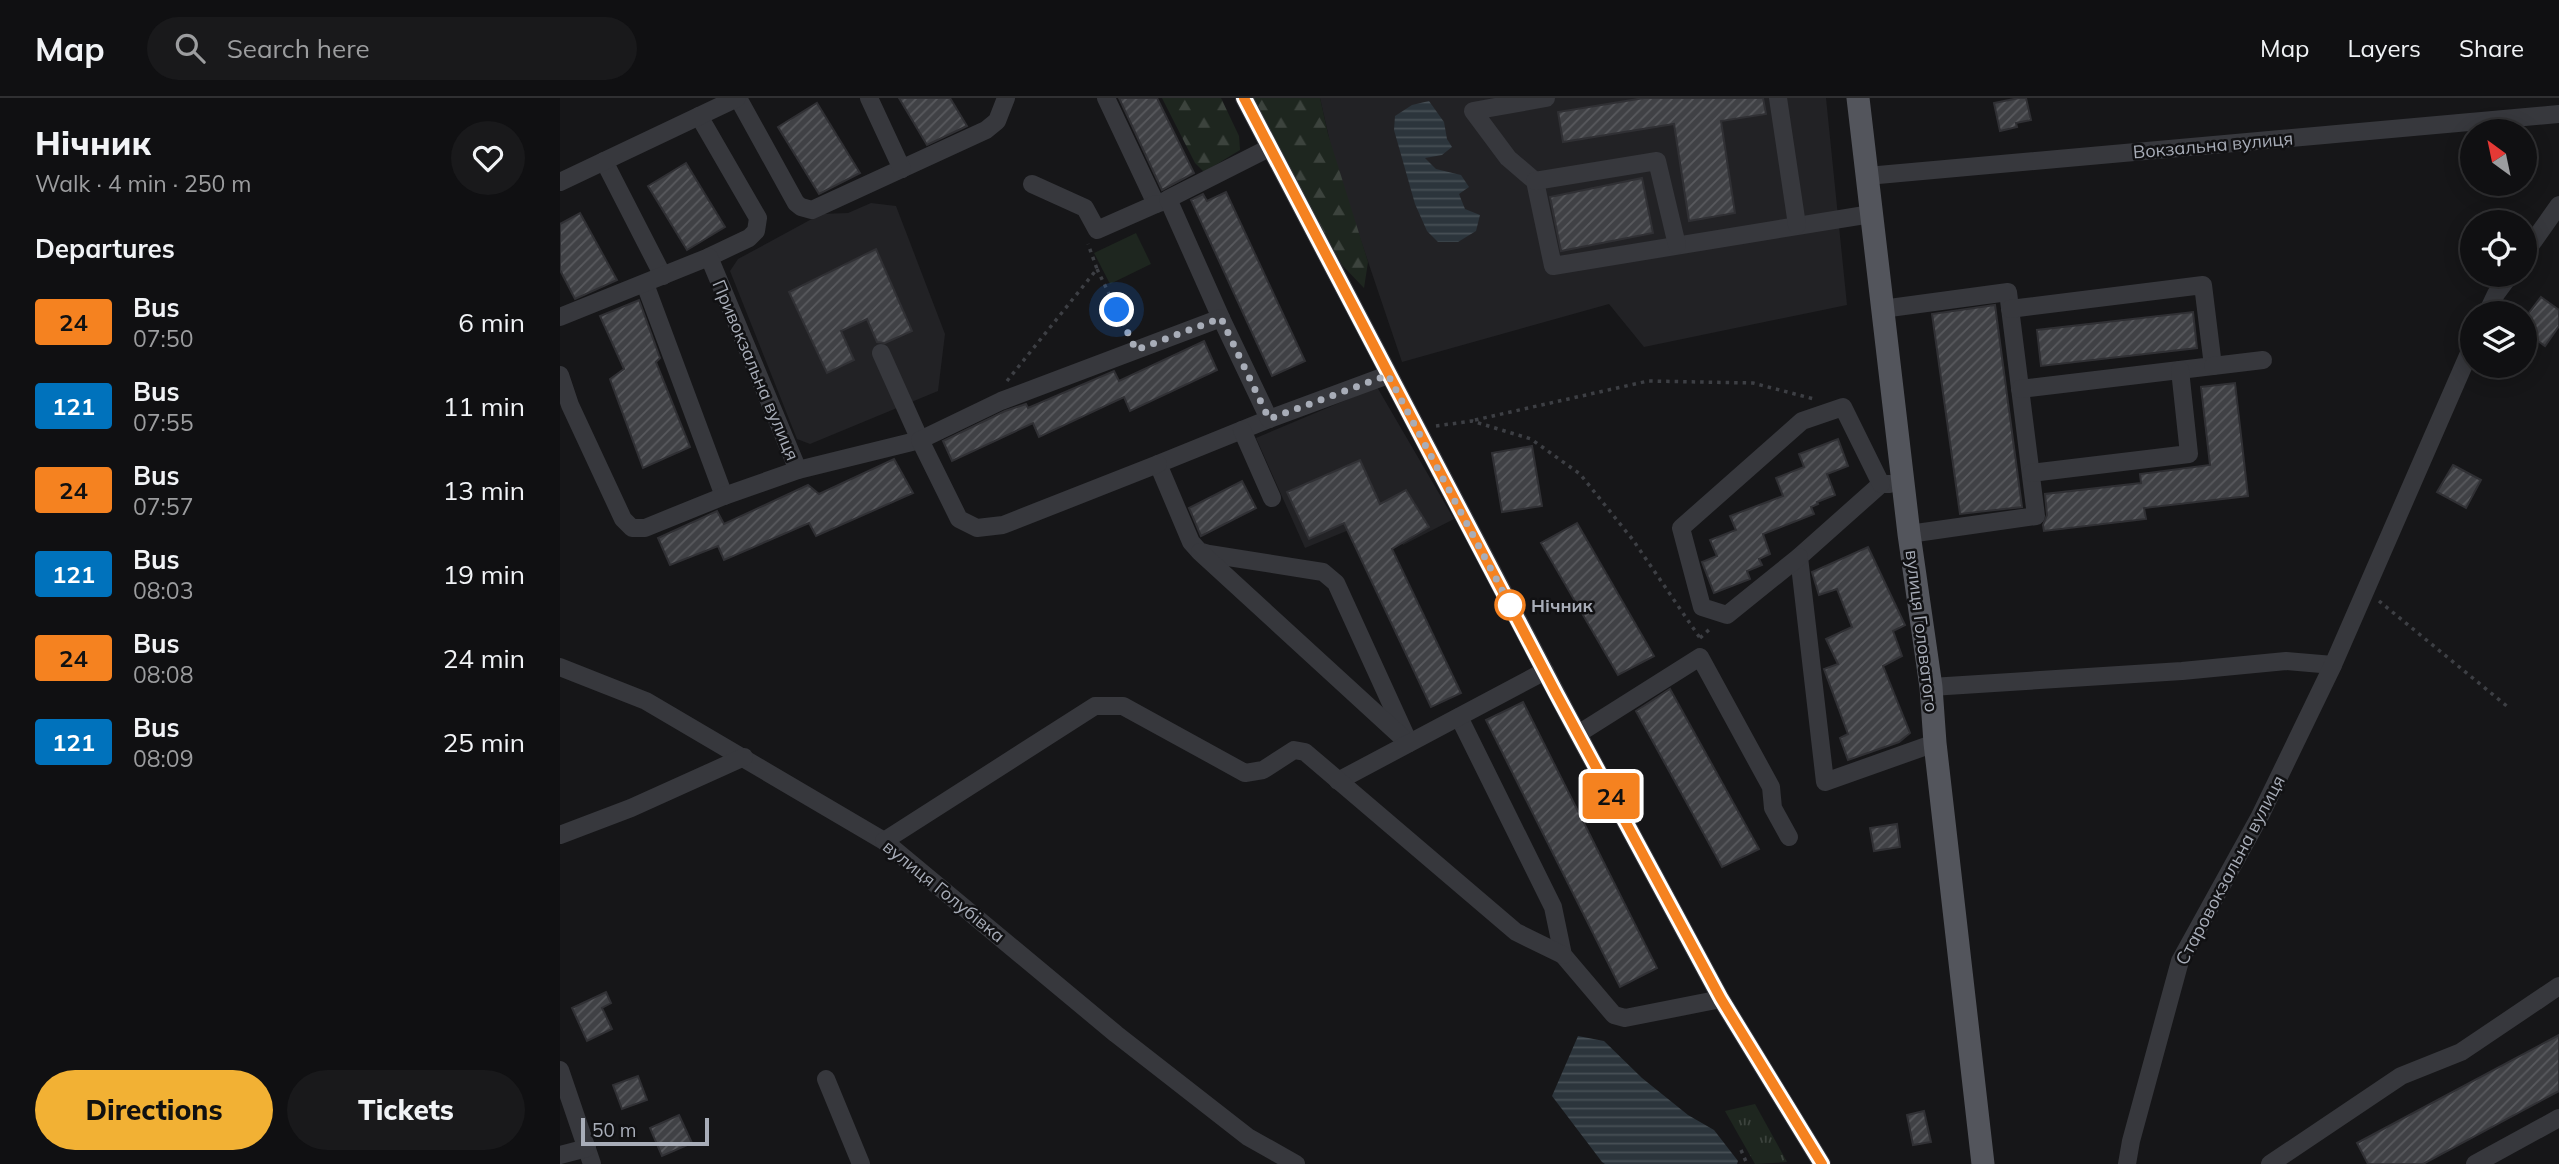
<!DOCTYPE html>
<meta charset="utf-8">
<style>
body{margin:0;font-family:Mulish,sans-serif;background:#19191b;color:#f1f3f6;height:100vh;display:flex;flex-direction:column;font-size:26px;white-space:nowrap}
*{box-sizing:border-box;margin:0}
p{font-size:23px;color:#9c9d9f}
.icon{flex:none;width:38px;height:38px;fill:none;stroke:currentColor;stroke-width:2;stroke-linecap:round;stroke-linejoin:round}
.map{position:relative;flex:1;overflow:hidden}
.panel{display:flex;flex-direction:column;background:#101012;width:560px}
.panel>*{flex:none}
.badge{padding:0 14px;border-radius:5px;font-size:24px;line-height:46px}
.needle{width:46px;rotate:327deg}
.fabs{position:absolute;left:1900px;top:21px;display:grid;gap:14px}
.fabs a{display:grid;place-items:center;width:77px;height:77px;border-radius:50%;background:#101012;box-shadow:0 4px 18px #0003,0 0 0 2px #303032;font-size:35px}
.scale{position:absolute;left:21px;bottom:18px;width:128px;box-sizing:border-box;padding-left:7px;border:4px solid #a8adb8;border-top:0;font-size:19px;line-height:24px;white-space:nowrap;color:#a8adb8;-webkit-text-stroke:5px #111113;paint-order:stroke}
.you{position:absolute;width:35px;height:35px;margin:-18px;border:5px solid #fff;border-radius:50%;background:#1a73e8;box-shadow:0 0 0 10px #1a73e833}
.map>.badge{position:absolute;translate:-50% -50%;box-shadow:0 0 0 4px #fff}
h2{padding:0 35px;font-size:26px;line-height:63px}
.round{display:grid;place-items:center;flex:none;width:74px;height:74px;border-radius:37px;background:#19191b}
.head{display:flex;align-items:center;justify-content:space-between;height:119px;padding:0 35px}
h1{font-size:33px;font-weight:800;line-height:52px}
.button{display:flex;gap:14px;margin-top:auto;padding:14px 35px}
.button a{flex:1;height:80px;border-radius:42px;background:#f2b134;color:#111;font-size:28px;font-weight:800;line-height:80px;text-align:center}
.button a+a{background:#19191b;color:#f1f3f6}
ul{padding:0;list-style:none}
li{display:flex;align-items:center;gap:21px;height:84px;padding:0 35px}
li div{flex:1}
li b{display:block;font-size:26px}
li em{font-style:normal}
li .badge{min-width:77px;font-weight:700;text-align:center}
header{display:flex;align-items:center;gap:42px;box-sizing:border-box;height:98px;padding:0 35px;background:#101012;border-bottom:2px solid #303032}
header strong{font-size:33px}
nav{display:flex;gap:38px;margin-inline-start:auto;font-size:24px}
.search{width:490px;height:63px;background:#19191b;display:flex;align-items:center;gap:18px;box-sizing:border-box;padding:0 24px;border-radius:38px;color:#9c9d9f;font-size:26px}
main{display:flex;flex:1;min-height:0}
.map>svg:first-child{display:block}
</style>
<header>
<strong>Map</strong>
<div class="search"><svg class="icon" aria-label="search" viewBox="0 0 24 24"><circle cx="10" cy="10" r="6"/><path d="M15 15l6 6"/></svg>Search here</div>
<nav><a>Map</a><a>Layers</a><a>Share</a></nav>
</header>
<main>
<section class="panel">
<div class="head"><div><h1>Нічник</h1><p>Walk · 4 min · 250 m</p></div><a class="round"><svg class="icon" aria-label="heart" viewBox="0 0 24 24"><path d="M12 20l-8-8c-3-5 5-10 8-4 3-6 11-1 8 4z"/></svg></a></div>
<h2>Departures</h2>
<ul>
<li><span class="badge" style="background:#f58220;color:#111">24</span><div><b>Bus</b><p>07:50</p></div><em>6 min</em></li>
<li><span class="badge" style="background:#0072bc;color:#fff">121</span><div><b>Bus</b><p>07:55</p></div><em>11 min</em></li>
<li><span class="badge" style="background:#f58220;color:#111">24</span><div><b>Bus</b><p>07:57</p></div><em>13 min</em></li>
<li><span class="badge" style="background:#0072bc;color:#fff">121</span><div><b>Bus</b><p>08:03</p></div><em>19 min</em></li>
<li><span class="badge" style="background:#f58220;color:#111">24</span><div><b>Bus</b><p>08:08</p></div><em>24 min</em></li>
<li><span class="badge" style="background:#0072bc;color:#fff">121</span><div><b>Bus</b><p>08:09</p></div><em>25 min</em></li>
</ul>
<div class="button"><a>Directions</a><a>Tickets</a></div>
</section>
<div class="map">
<svg width="1999" height="1066" viewBox="0 0 1999 1066">
<defs>
<pattern id="forest-firs" width="22" height="20" patternUnits="userSpaceOnUse" patternTransform="scale(1.75)"><rect width="22" height="20" fill="#1e261f"/><path d="M5 1l3.5 6h-7zM16 11l3.5 6h-7z" fill="#3c433d"/></pattern>
<pattern id="park-tufts" width="24" height="20" patternUnits="userSpaceOnUse" patternTransform="scale(1.75)"><rect width="24" height="20" fill="#1e261f"/><path d="M3 7l-1-3M5 7V3M7 7l1-3M15 17l-1-3M17 17v-4M19 17l1-3" fill="none" stroke="#3c433d"/></pattern>
<pattern id="water-rules" width="6" height="5" patternUnits="userSpaceOnUse" patternTransform="scale(1.75)"><rect width="6" height="5" fill="#2c353c"/><path d="M0 2.5h6" fill="none" stroke="#485056"/></pattern>
<pattern id="building-hatch" width="6" height="6" patternUnits="userSpaceOnUse" patternTransform="scale(1.75)"><rect width="6" height="6" fill="#404145"/><path d="M-1 1l2-2M0 6l6-6M5 7l2-2" fill="none" stroke="#595a5e"/></pattern>
</defs>
<rect width="100%" height="100%" fill="#161618"/>
<!-- built -->
<g fill="#222225">
<polygon points="760,0 1266,0 1287,207 1084,249 1049,206 842,264 775,66"/>
<polygon points="311,105 336,108 385,236 378,293 250,346 237,341 170,173 178,161 261,116 288,115"/>
<polygon points="817,289 894,421 843,447 823,418 745,450 696,340"/>
</g>
<!-- green -->
<polygon fill="#1e261f" points="576,135 591,166 550,186 534,155"/>
<!-- forest -->
<g fill="url(#forest-firs)">
<polygon points="602,0 661,0 679,38 680,52 644,74 635,65"/>
<polygon points="691,0 760,0 768,36 808,164 804,190 782,167"/>
</g>
<!-- park -->
<polygon fill="url(#park-tufts)" points="1195,1006 1227,1064 1195,1066 1165,1013"/>
<!-- water -->
<g fill="url(#water-rules)">
<polygon points="869,3 884,24 887,41 892,49 882,57 865,60 876,71 901,77 909,89 899,96 905,111 920,117 916,133 898,144 878,144 867,133 855,106 834,32 835,18 852,7"/>
<polygon points="1018,938 1044,943 1082,980 1128,1017 1154,1032 1178,1063 1177,1066 1045,1066 1042,1064 992,998"/>
</g>
<!-- building -->
<g fill="url(#building-hatch)" stroke="#303034" stroke-width="2">
<polygon points="339,0 390,0 407,28 367,47"/>
<polygon points="559,0 597,0 634,75 602,92"/>
<polygon points="1084,0 1203,0 1206,16 1161,23 1175,115 1129,123 1114,26 1003,44 998,14"/>
<polygon points="1459,0 1466,0 1471,22 1456,25 1457,29 1440,33 1434,5"/>
<polygon points="257,5 300,75 259,96 218,29"/>
<polygon points="126,65 165,129 127,152 88,88"/>
<polygon points="1082,80 1093,135 1001,153 990,99"/>
<polygon points="666,94 745,263 712,278 631,102 643,96 647,103"/>
<polygon points="20,115 57,182 15,201 0,172 0,126"/>
<polygon points="316,151 352,233 325,245 317,244 307,221 281,233 294,262 267,275 229,194"/>
<polygon points="1981,199 1999,212 1999,228 1985,248 1965,234 1965,220"/>
<polygon points="79,202 100,260 96,264 130,349 83,370 50,281 64,271 40,218"/>
<polygon points="1435,207 1462,409 1400,416 1372,216"/>
<polygon points="1633,214 1637,250 1481,268 1477,232"/>
<polygon points="644,243 657,272 570,313 564,299 479,339 473,325 392,363 383,343 445,313 466,306 468,310 554,273 559,283"/>
<polygon points="1675,285 1688,398 1584,410 1586,421 1484,433 1483,427 1487,417 1485,396 1581,385 1580,376 1650,367 1641,289"/>
<polygon points="1278,341 1288,368 1267,376 1275,397 1257,404 1258,406 1251,409 1254,416 1203,436 1210,456 1199,461 1202,467 1187,473 1190,481 1154,495 1142,464 1157,458 1150,442 1176,432 1170,418 1223,398 1216,380 1244,369 1239,356"/>
<polygon points="972,348 982,408 942,414 932,355"/>
<polygon points="334,361 353,395 256,438 249,425 164,462 158,448 110,467 98,440 157,413 164,426 248,387 259,396"/>
<polygon points="800,362 820,406 846,392 869,429 832,451 901,595 871,609 784,425 749,441 727,394"/>
<polygon points="1893,367 1921,382 1906,410 1877,394"/>
<polygon points="682,383 696,410 641,438 629,410"/>
<polygon points="1017,425 1094,558 1058,577 981,445"/>
<polygon points="1308,449 1345,527 1333,533 1342,558 1323,568 1350,635 1339,644 1288,662 1280,640 1288,636 1264,571 1278,566 1266,541 1292,529 1277,491 1259,497 1252,474"/>
<polygon points="1110,591 1199,751 1162,769 1076,613"/>
<polygon points="963,604 1097,870 1060,889 926,622"/>
<polygon points="1337,726 1340,749 1314,753 1310,730"/>
<polygon points="46,894 51,905 42,910 52,931 27,943 12,910"/>
<polygon points="1999,937 1999,993 1863,1066 1808,1066 1797,1045"/>
<polygon points="78,978 87,1002 62,1011 53,987"/>
<polygon points="1364,1013 1371,1044 1353,1047 1347,1017"/>
<polygon points="119,1017 132,1045 102,1058 90,1030"/>
</g>
<g fill="none" stroke-linecap="round" stroke-linejoin="round">
<!-- path -->
<g stroke="#3d3f44" stroke-width="3.5" stroke-dasharray="3.5 5" stroke-linecap="butt">
<polyline points="537,171 570,239"/>
<polyline points="447,283 537,171 528,146"/>
<polyline points="915,322 1088,283 1193,285 1254,301"/>
<polyline points="876,328 912,323 971,341 1020,376 1073,442 1140,540"/>
<polyline points="1819,503 1948,609"/>
<polyline points="1140,540 1152,529"/>
<polyline points="1181,1052 1187,1066"/>
</g>
<!-- minor -->
<g stroke="#37383d" stroke-width="18">
<polyline points="178,0 236,105 241,109 252,112 426,32 437,23 446,0"/>
<polyline points="309,0 342,71"/>
<polyline points="546,0 596,106 605,103"/>
<polyline points="684,0 1010,621 1161,901 1262,1066"/>
<polyline points="986,0 913,13 948,60 975,83 993,168 1311,116"/>
<polyline points="1218,0 1237,127"/>
<polyline points="139,18 198,120 196,133 189,140 149,159"/>
<polyline points="44,63 103,178"/>
<polyline points="1307,78 1999,16"/>
<polyline points="975,83 1097,63 1117,147"/>
<polyline points="0,84 177,0"/>
<polyline points="472,86 525,110 537,132 596,106"/>
<polyline points="1965,155 1999,107"/>
<polyline points="85,186 164,398"/>
<polyline points="1322,211 1448,194 1476,418 1349,436"/>
<polyline points="1450,211 1643,187 1653,268 1460,291"/>
<polyline points="1927,215 1936,196 1950,177"/>
<polyline points="0,219 149,159 238,372"/>
<polyline points="661,220 608,101 709,50"/>
<polyline points="1653,268 1703,262"/>
<polyline points="0,277 10,307 63,421 72,430 85,430 164,398 238,372 360,342 321,255"/>
<polyline points="828,277 709,321 598,366 631,444 639,453 649,456 763,474 776,485 849,645"/>
<polyline points="682,332 712,400"/>
<polyline points="598,366 443,427 417,430 399,421 360,342 441,303 661,220 709,321"/>
<polyline points="1471,375 1629,356 1620,272"/>
<polyline points="1330,386 1321,386 1239,459 1265,684 1375,645"/>
<polyline points="640,454 844,641"/>
<polyline points="1239,459 1167,517 1142,509 1121,430 1242,323 1283,309 1321,386"/>
<polyline points="0,569 86,603 324,743 556,936 688,1039 736,1066"/>
<polyline points="1371,589 1622,573 1726,563 1773,567"/>
<polyline points="899,619 993,809 1003,857 1054,917 1065,920 1161,901"/>
<polyline points="1018,636 1140,559 1211,689 1213,710 1229,739"/>
<polyline points="778,683 985,573"/>
<polyline points="0,737 71,710 184,659"/>
<polyline points="324,743 535,608 563,608 685,675 703,672 734,652 745,654 956,834 1003,857"/>
<polyline points="0,972 32,1066"/>
<polyline points="266,981 301,1066"/>
<polyline points="0,1057 27,1050"/>
<polyline points="1567,1066 1571,1043 1620,863 1700,718 1773,567 1913,246"/>
<polyline points="1710,1066 1841,978 1901,954 1999,888"/>
<polyline points="1915,1066 1999,1020"/>
</g>
<!-- major -->
<polyline stroke="#53555c" stroke-width="23" points="1298,0 1349,436 1371,589 1375,645 1423,1066"/>
</g>
<g fill="none" stroke-linecap="round" stroke-linejoin="round">
<defs>
<polyline id="line" points="684,0 997,597 1161,901 1262,1066"/>
</defs>
<!-- line casing -->
<use href="#line" stroke="#fff" stroke-width="16"/>
<!-- line -->
<use href="#line" stroke="#f58220" stroke-width="10"/>
<!-- walk -->
<polyline stroke="#a8adb8" stroke-width="7" stroke-dasharray="0 12.6" points="557,212 576,252 661,220 709,321 828,277 950,507"/>
</g>
<!-- markers -->
<circle fill="#fff" stroke="#f58220" stroke-width="3.5" cx="950" cy="507" r="14"/>
<g text-anchor="middle" dominant-baseline="central" stroke-width="5" stroke-linejoin="round" paint-order="stroke">
<!-- street labels -->
<g font-size="18" fill="#a8adb8" stroke="#111113">
<text transform="translate(1653 47) rotate(-5)">Вокзальна вулиця</text>
<text transform="translate(196 272) rotate(67)">Привокзальна вулиця</text>
<text transform="translate(1362 533) rotate(83)">вулиця Головатого</text>
<text transform="translate(1670 772) rotate(-62)">Старовокзальна вулиця</text>
<text transform="translate(384 793) rotate(39)">вулиця Голубівка</text>
</g>
<!-- stop labels -->
<g font-size="18" font-weight="bold" fill="#a8adb8" stroke="#111113" text-anchor="start">
<text x="971" y="507">Нічник</text>
</g>
</g>
</svg>
<div class="fabs">
<a><svg class="needle" viewBox="-14 -14 28 28"><path d="M0-13l5 13h-10z" fill="#e53935"/><path d="M0 13l5-13h-10z" fill="#9c9d9f"/></svg></a>
<a><svg class="icon" aria-label="locate" viewBox="0 0 24 24"><circle cx="12" cy="12" r="6"/><path d="M12 2v4M12 18v4M2 12h4M18 12h4"/></svg></a>
<a><svg class="icon" aria-label="layers" viewBox="0 0 24 24"><path d="M12 4l9 5-9 5-9-5zM3 14l9 5 9-5"/></svg></a>
</div>
<div class="scale">50 m</div>
<div class="you" style="left:557px;top:212px"></div>
<b class="badge" style="left:1051px;top:698px;background:#f58220;color:#111">24</b>
</div>
</main>
